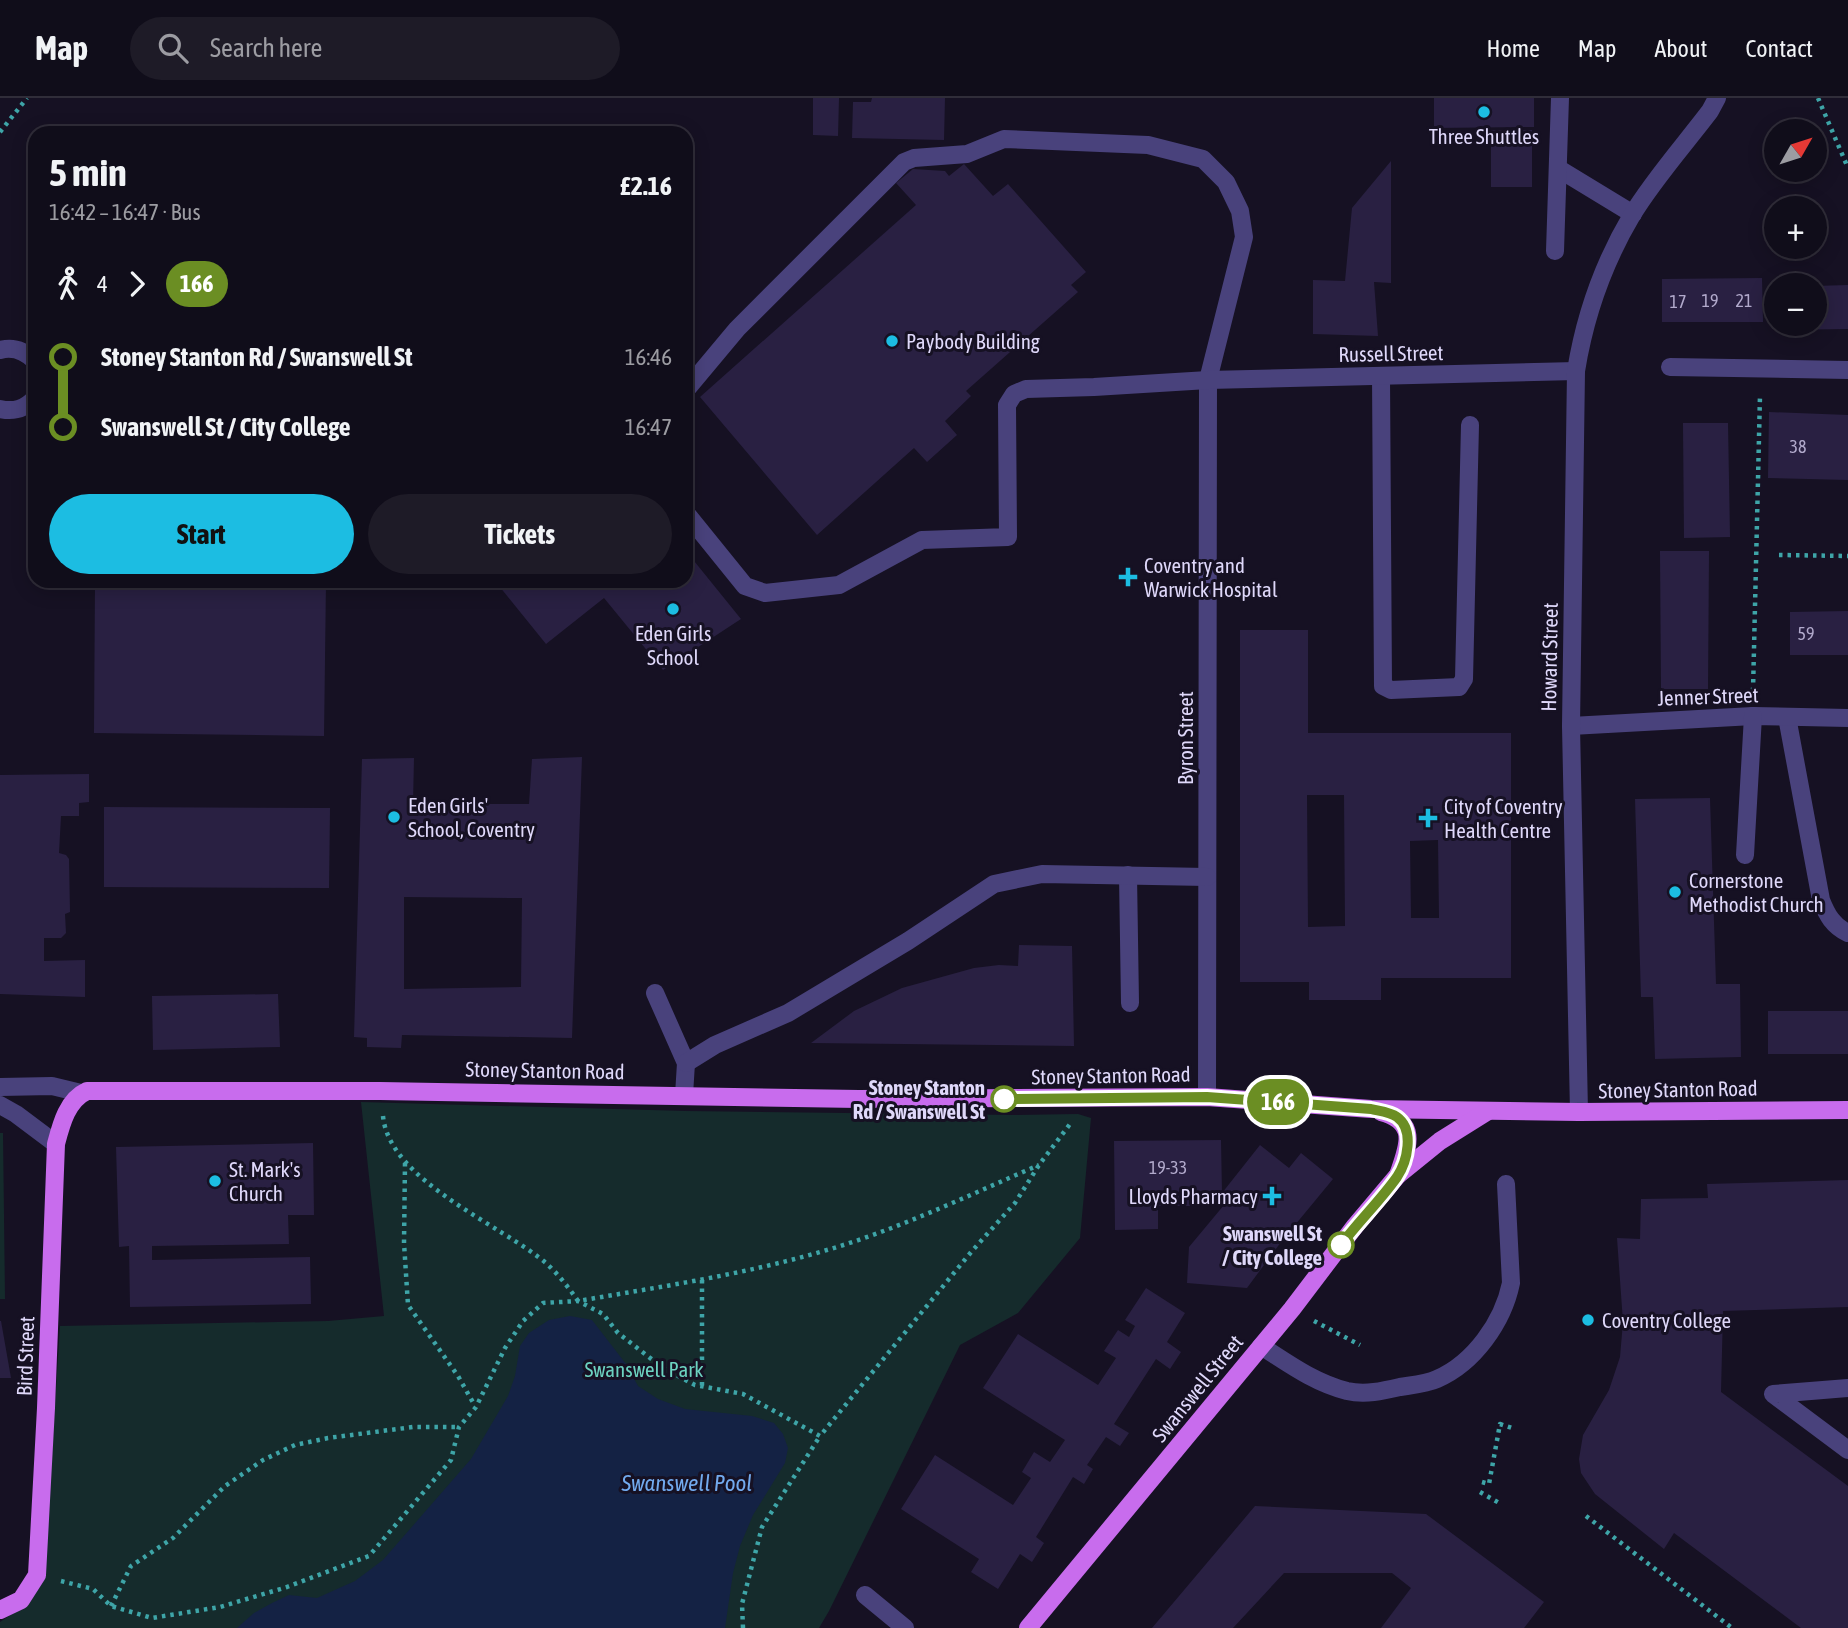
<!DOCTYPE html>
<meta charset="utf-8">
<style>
body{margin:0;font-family:"Asap Condensed",sans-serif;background:#1e1b27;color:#f1f3f6;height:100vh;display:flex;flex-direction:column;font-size:26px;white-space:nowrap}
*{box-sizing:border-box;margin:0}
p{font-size:23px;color:#9c9ca2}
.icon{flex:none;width:38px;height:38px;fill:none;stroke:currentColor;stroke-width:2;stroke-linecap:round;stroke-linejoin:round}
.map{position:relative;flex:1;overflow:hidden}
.side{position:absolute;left:28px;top:28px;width:665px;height:462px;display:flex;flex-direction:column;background:#100d1a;border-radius:21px;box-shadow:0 4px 18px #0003,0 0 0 2px #302d39}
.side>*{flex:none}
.badge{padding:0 14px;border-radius:23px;font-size:24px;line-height:46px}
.needle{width:46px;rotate:51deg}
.buttons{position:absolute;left:1764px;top:21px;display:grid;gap:14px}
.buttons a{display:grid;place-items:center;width:63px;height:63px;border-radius:50%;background:#100d1a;box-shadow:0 4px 18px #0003,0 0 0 2px #302d39;font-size:35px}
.map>.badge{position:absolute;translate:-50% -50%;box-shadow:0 0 0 4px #fff}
.legs{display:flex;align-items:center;gap:10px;height:77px;padding:0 21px;font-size:23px}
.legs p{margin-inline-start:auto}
.summary{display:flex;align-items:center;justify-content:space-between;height:119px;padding:0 21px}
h1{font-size:38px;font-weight:700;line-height:52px}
.action{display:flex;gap:14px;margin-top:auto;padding:14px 21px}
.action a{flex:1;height:80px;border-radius:42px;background:#1cbde2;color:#111;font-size:28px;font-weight:700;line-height:80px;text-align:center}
.action a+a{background:#1e1b27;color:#f1f3f6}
ul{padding:0 21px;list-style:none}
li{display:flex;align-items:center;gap:24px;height:70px;font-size:26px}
li i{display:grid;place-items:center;width:10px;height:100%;margin:0 9px;background:currentColor}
li i::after{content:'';width:18px;height:18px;margin:-9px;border:5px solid;border-radius:50%;background:#100d1a}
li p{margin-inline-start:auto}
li:first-child i{background:linear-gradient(#0000 50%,currentColor 0)}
li:last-child i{background:linear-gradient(currentColor 50%,#0000 0)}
header{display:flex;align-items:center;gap:42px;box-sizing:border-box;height:98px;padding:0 35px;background:#100d1a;border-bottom:2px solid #302d39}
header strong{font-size:33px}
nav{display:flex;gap:38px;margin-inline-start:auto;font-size:24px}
.search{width:490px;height:63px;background:#1e1b27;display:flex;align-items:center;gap:18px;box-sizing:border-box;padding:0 24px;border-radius:38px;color:#9c9ca2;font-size:26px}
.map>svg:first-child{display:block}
</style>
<header>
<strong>Map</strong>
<div class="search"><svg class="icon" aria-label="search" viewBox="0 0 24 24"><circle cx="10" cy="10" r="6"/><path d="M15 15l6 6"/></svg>Search here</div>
<nav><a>Home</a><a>Map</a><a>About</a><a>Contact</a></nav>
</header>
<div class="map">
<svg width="1848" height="1530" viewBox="0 0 1848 1530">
<rect width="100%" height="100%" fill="#161123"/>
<!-- green -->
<g fill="#152b2c">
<polygon points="361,1004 686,1013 1013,1017 1078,1016 1091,1020 1080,1140 1018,1215 960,1247 829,1513 819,1530 0,1530 0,1524 29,1505 45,1468 60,1228 328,1223 384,1218"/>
<polygon points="0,1035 3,1035 5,1201 0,1201"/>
</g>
<!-- water -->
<polygon fill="#142244" points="570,1218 592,1222 626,1266 638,1288 658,1301 685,1311 752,1318 774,1325 783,1336 788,1350 785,1365 753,1417 740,1448 733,1475 725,1530 237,1530 254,1515 272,1505 289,1497 317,1500 355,1483 383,1462 471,1361 508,1298 515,1278 520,1248 529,1235 549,1222"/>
<!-- building -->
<g fill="#292042" fill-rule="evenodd">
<polygon points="813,0 839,0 838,38 813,37"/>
<polygon points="872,0 945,0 944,42 852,40 853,4 871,4"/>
<polygon points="1434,0 1534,0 1534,29 1434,30"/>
<rect x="1491" y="32" width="41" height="57"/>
<polygon points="1391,63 1391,185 1374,184 1378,238 1313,236 1313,182 1345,183 1352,110"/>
<polygon points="964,66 993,98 1008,86 1086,174 1071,187 1078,194 966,293 971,298 945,323 957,337 927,364 914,350 817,437 700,299 916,107 896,85 913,71 945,73 949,78"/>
<polygon points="1762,180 1763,224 1662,224 1662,181"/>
<polygon points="1848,187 1848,231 1777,232 1777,226 1815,226 1815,188"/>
<polygon points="1769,314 1848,317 1848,382 1768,380"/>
<polygon points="1683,325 1728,325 1730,439 1684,440"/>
<polygon points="686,453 741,521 663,572 604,500 546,546 495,483 686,483"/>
<polygon points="1660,453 1709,453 1708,591 1661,591"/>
<polygon points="95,483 326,483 324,638 94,635"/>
<polygon points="1848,513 1848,557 1790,557 1790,514"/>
<path d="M 1240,532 L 1308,532 L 1308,635 L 1511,635 L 1511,880 L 1381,880 L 1381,902 L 1309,902 L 1309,884 L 1240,884 ZM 1307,697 L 1344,697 L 1345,828 L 1308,829 ZM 1438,742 L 1439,820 L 1411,820 L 1410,743 Z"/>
<path d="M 582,659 L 572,940 L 402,937 L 401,950 L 367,949 L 367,940 L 354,939 L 362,661 L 414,660 L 413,706 L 529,706 L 532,661 ZM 404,799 L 522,800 L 521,889 L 404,891 Z"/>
<polygon points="89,676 89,704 79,705 79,718 61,718 59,755 66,757 69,761 70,814 65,816 66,835 61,840 44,840 44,863 85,862 85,899 0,896 0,677"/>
<polygon points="1710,700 1716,886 1740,886 1741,959 1655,961 1653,899 1641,899 1635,701"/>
<polygon points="104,709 330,710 329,790 104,789"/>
<polygon points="1019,847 1072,848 1074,948 811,945 854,913 902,890 974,870 999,867 1018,868"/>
<polygon points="278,896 280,949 153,952 152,898"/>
<rect x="1768" y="913" width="80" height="43"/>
<polygon points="1221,1042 1222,1095 1200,1095 1201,1108 1158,1108 1158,1131 1115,1132 1114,1043"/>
<polygon points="313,1045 314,1117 288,1117 289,1146 152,1148 152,1162 310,1159 311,1206 130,1209 129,1148 119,1149 116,1049"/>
<polygon points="1260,1047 1289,1070 1301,1055 1333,1081 1281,1144 1247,1190 1187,1185 1189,1149 1229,1101 1222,1095"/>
<polygon points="1848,1082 1848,1209 1723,1213 1721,1294 1848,1388 1848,1530 1801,1530 1674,1435 1664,1451 1595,1396 1581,1375 1579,1361 1583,1337 1609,1292 1620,1259 1623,1224 1617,1140 1640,1141 1641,1101 1708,1100 1707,1086"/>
<polygon points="1146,1190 1185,1215 1167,1244 1181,1254 1170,1271 1156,1261 1114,1326 1129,1335 1120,1348 1106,1339 1087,1367 1093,1371 1084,1386 1073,1379 1036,1439 1044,1445 1032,1464 1020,1456 998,1491 971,1474 979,1461 901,1411 935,1357 1013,1407 1031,1380 1022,1374 1034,1354 1050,1364 1065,1342 983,1290 1018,1236 1098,1287 1116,1260 1104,1253 1118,1232 1129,1239 1135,1228 1125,1222"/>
<polygon points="0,1223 1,1223 11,1280 0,1280"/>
<polygon points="1255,1408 1426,1416 1544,1504 1524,1530 1381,1530 1411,1490 1392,1475 1284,1475 1233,1530 1152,1530"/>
</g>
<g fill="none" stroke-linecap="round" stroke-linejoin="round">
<!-- path -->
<g stroke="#3ea5a8" stroke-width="4.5" stroke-dasharray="3.5 5" stroke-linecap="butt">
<polyline points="1818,0 1848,70"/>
<polyline points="0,34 27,0"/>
<polyline points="1779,457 1848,458"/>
<polyline points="1753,593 1760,297"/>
<path d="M 383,1018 C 389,1083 502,1127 547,1166 C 559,1177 569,1190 578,1203 C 659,1189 741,1177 820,1154 C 895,1133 967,1098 1039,1067"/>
<polyline points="405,1065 404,1145 408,1207 458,1278 475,1308"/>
<polyline points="702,1182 702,1288"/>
<polyline points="1314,1223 1360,1247"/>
<polyline points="1482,1384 1489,1386 1500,1326 1515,1331"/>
<polyline points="1480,1394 1501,1406"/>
<polyline points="1586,1418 1732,1530"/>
<polyline points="61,1483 93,1491 111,1508 152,1520 220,1509 287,1489 369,1458 451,1362 459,1329 476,1309 505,1250 523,1223 543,1205 578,1203 603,1216 618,1235 663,1270 695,1287 743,1296 820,1338 972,1153 1015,1105 1039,1067 1070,1026"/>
<polyline points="111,1508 131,1468 173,1440 225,1388 263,1362 295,1347 328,1340 413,1329 459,1329"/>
<polyline points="743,1530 742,1506 762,1429 820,1338"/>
</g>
<!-- minor -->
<g stroke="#49427c" stroke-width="18">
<polyline points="1559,71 1633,116"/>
<polyline points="1555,153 1560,0"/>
<path d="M 0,252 C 14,248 25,253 35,263"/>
<polyline points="1670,269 1848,272"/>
<polyline points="1381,278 1383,588 1391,592 1459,589 1464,581 1470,327"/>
<polyline points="686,292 737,231 904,64 914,60 967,56 1004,41 1148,47 1203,61 1226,84 1240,113 1244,139 1208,282 1207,999"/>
<path d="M 0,311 C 14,314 25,311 35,300"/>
<polyline points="686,415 745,488 765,495 839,487 922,442 1008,439 1007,307 1014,296 1026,291 1094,289 1208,282 1576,273"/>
<path d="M 1787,619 L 1821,802 C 1827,817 1833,828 1848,835"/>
<polyline points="1571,628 1753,618 1848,620"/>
<polyline points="1745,757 1753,618"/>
<polyline points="1128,777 1130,905"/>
<polyline points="655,895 686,965 684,997"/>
<polyline points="686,965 715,947 788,915 908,843 994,786 1042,776 1207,779"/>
<polyline points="0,989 52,988 81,995"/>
<polyline points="0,1007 16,1016 56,1046"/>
<path d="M 1579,1014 L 1571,628 L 1576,273 C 1585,217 1603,166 1632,117 C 1653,82 1685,46 1710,13 L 1717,0"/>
<path d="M 1261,1248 C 1289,1266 1315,1285 1347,1293 C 1365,1297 1383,1293 1400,1289 C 1412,1287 1426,1286 1437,1281 C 1474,1265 1503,1224 1511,1185 L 1506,1086"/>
<polyline points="1848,1290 1773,1296 1848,1352"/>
<polyline points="865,1497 905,1530"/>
</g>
<!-- major -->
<g stroke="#c86ced" stroke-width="18">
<path d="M 1381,1014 C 1419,1024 1408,1049 1398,1077"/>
<path d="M 0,1512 L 21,1502 L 37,1477 L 46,1310 L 56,1046 C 61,1027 67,1002 87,993 L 380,993 L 859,1001 L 1207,999 L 1371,1011 L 1579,1014 L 1848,1012"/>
<polyline points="1028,1530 1292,1211 1355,1128 1398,1077 1440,1043 1488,1013"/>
</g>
</g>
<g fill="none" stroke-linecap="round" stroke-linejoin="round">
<defs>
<path id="line-1" d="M 1004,1001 L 1207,999 L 1371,1011 C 1379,1013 1390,1014 1397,1019 C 1415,1032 1407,1064 1397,1079 C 1380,1103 1358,1124 1341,1147"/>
</defs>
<!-- line-1 casing -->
<use href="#line-1" stroke="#fff" stroke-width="16"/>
<!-- line-1 -->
<use href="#line-1" stroke="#6b8e23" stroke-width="10"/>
</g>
<!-- markers -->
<g fill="#1cbde2" stroke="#161123" stroke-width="2.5">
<circle cx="1484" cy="14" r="7"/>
<circle cx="892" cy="243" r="7"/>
<path d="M1124.5 468.5h7v7h7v7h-7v7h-7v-7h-7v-7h7z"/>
<circle cx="673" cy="511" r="7"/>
<circle cx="394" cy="719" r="7"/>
<path d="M1424.5 709.5h7v7h7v7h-7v7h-7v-7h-7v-7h7z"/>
<circle cx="1675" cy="794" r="7"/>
<circle cx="215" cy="1083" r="7"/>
<path d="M1268.5 1087.5h7v7h7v7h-7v7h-7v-7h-7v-7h7z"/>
<circle cx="1588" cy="1222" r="7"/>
</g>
<g fill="#fff" stroke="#6b8e23" stroke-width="3.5">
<circle cx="1004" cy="1001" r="12"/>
<circle cx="1341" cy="1147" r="12"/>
</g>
<g text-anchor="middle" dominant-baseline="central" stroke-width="6" stroke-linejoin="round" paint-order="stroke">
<!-- number labels -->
<g font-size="18" fill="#b2aacc">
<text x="1710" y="202">19</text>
<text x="1744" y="202">21</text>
<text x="1678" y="203">17</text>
<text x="1798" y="348">38</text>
<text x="1806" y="535">59</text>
<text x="1168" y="1069">19-33</text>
</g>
<!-- poi labels -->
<g font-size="21" fill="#dfd8fa" stroke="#161123" text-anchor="start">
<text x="1484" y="38" text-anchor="middle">Three Shuttles</text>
<text x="906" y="243">Paybody Building</text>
<text x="1144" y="467">Coventry and<tspan x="1144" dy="24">Warwick Hospital</tspan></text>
<text x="673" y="535" text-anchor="middle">Eden Girls<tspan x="673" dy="24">School</tspan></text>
<text x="408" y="707">Eden Girls'<tspan x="408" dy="24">School, Coventry</tspan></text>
<text x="1444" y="708">City of Coventry<tspan x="1444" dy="24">Health Centre</tspan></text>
<text x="1689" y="782">Cornerstone<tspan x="1689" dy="24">Methodist Church</tspan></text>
<text x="229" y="1071">St. Mark's<tspan x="229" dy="24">Church</tspan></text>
<text x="1258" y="1098" text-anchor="end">Lloyds Pharmacy</text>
<text x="1602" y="1222">Coventry College</text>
</g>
<!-- street labels -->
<g font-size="21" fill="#dfd8fa" stroke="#161123">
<text transform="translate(1391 255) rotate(-1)">Russell Street</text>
<text transform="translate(1549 559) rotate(-89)">Howard Street</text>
<text transform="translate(1708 598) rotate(-2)">Jenner Street</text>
<text transform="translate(1185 640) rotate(-90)">Byron Street</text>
<text transform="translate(545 972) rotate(1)">Stoney Stanton Road</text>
<text transform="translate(1111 977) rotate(-1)">Stoney Stanton Road</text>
<text transform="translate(1678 991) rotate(-1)">Stoney Stanton Road</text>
<text transform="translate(25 1258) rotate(-88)">Bird Street</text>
<text transform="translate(1197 1290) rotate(-51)">Swanswell Street</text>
</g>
<!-- stop labels -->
<g font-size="21" font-weight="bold" fill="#dfd8fa" stroke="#161123" text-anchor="end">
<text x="985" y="989">Stoney Stanton<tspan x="985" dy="24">Rd / Swanswell St</tspan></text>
<text x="1322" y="1135">Swanswell St<tspan x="1322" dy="24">/ City College</tspan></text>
</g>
<!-- park labels -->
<g font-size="21" fill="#6cd2c1" stroke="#161123">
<text x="644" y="1271">Swanswell Park</text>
</g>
<!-- water labels -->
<g font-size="23" font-style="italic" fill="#72aaee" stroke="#161123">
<text x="687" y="1385">Swanswell Pool</text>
</g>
</g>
</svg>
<div class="buttons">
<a><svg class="needle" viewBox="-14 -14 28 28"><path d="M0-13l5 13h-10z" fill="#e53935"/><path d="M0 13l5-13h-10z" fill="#9c9ca2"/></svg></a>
<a>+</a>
<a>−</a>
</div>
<b class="badge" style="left:1278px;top:1004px;background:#6b8e23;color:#fff">166</b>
<section class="side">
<div class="summary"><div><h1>5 min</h1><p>16:42 – 16:47 · Bus</p></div><b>£2.16</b></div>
<div class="legs"><svg class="icon" aria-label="walk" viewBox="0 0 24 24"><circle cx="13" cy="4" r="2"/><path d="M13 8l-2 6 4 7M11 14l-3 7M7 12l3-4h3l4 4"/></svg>4<svg class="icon" aria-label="forward" viewBox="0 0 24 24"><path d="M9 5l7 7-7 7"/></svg><b class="badge" style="background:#6b8e23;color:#fff">166</b></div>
<ul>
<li><i style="color:#6b8e23"></i><b>Stoney Stanton Rd / Swanswell St</b><p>16:46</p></li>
<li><i style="color:#6b8e23"></i><b>Swanswell St / City College</b><p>16:47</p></li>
</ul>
<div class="action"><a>Start</a><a>Tickets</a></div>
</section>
</div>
